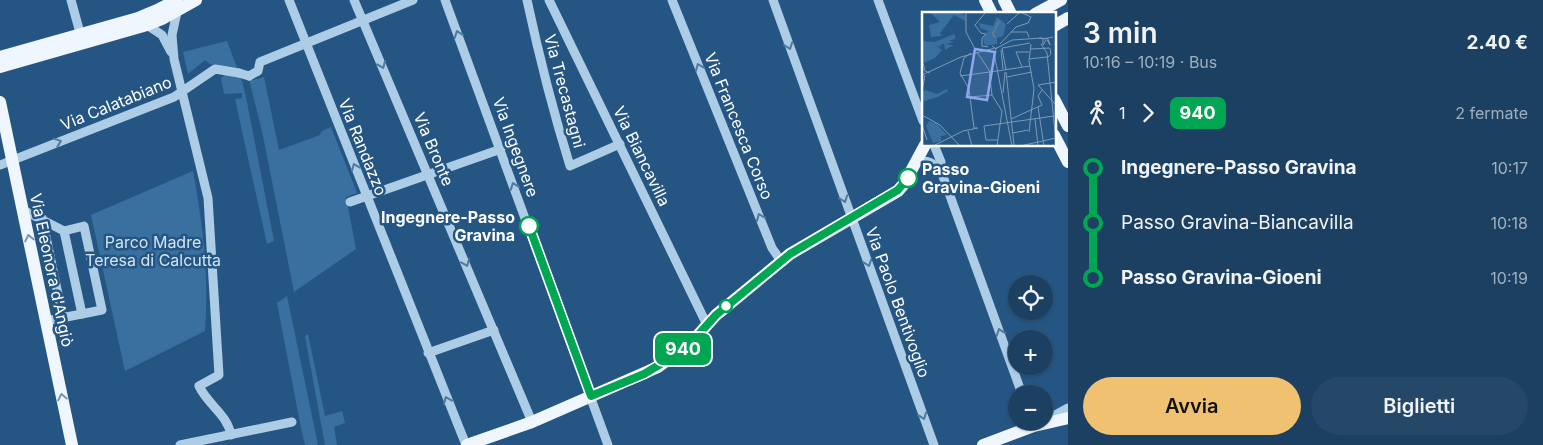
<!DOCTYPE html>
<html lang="it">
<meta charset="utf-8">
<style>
body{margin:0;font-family:Inter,sans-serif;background:#254768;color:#f1f3f6;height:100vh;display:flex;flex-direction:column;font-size:19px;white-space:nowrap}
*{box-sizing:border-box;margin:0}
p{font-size:16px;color:#a0afbe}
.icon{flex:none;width:28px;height:28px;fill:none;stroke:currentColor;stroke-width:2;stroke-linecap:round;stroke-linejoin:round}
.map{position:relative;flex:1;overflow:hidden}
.side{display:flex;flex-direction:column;background:#1c4062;width:475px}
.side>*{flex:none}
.badge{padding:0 10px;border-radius:8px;font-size:18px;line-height:32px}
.controls{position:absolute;left:1008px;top:275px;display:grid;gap:10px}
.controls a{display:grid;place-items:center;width:45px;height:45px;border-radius:50%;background:#1c4062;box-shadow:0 1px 4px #0004,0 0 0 1px #3a5977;font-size:25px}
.map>.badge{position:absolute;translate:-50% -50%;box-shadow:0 0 0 2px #fff}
.legs{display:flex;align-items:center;gap:8px;height:55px;padding:0 15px;font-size:16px}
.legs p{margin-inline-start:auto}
.overview{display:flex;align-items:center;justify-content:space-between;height:85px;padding:0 15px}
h1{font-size:28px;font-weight:600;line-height:38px}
.cta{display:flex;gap:10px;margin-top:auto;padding:10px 15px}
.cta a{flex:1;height:58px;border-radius:30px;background:#f1c172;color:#111;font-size:20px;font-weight:600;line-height:58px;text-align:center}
.cta a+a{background:#254768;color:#f1f3f6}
ul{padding:0 15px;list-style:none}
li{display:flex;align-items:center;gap:18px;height:55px;font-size:19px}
li i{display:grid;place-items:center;width:8px;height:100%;margin:0 6px;background:currentColor}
li i::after{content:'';width:12px;height:12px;margin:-6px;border:4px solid;border-radius:50%;background:#1c4062}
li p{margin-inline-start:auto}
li:first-child i{background:linear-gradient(#0000 50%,currentColor 0)}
li:last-child i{background:linear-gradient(currentColor 50%,#0000 0)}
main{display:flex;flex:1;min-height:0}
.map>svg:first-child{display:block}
</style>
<main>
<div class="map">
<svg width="1068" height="445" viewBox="0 0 1068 445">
<rect width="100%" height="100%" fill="#255683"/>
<!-- green -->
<g fill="#3970a0">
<polygon points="227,41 242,81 246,97 274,241 267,244 235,99 242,98 242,93 224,94 221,78 226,74 225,67 210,64 205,60 188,74 183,52"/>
<polygon points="264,77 279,150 320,135 322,131 331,127 357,193 346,197 356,249 294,292 262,131 249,79 253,80"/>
<path d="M 193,171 C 203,226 209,274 205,331 L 125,371 L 91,215 Z"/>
<polygon points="287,296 318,445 305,445 301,428 277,303"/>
<polygon points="308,334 325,416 342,411 345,423 334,427 337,445 325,445 305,336"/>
</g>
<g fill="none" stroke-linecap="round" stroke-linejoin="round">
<!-- minor -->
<g stroke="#adcde7" stroke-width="9">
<polyline points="71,0 82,40"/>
<polyline points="289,0 466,445"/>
<polyline points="354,0 532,422"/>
<polyline points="445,0 608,445"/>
<path d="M 527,0 C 539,56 553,111 570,166 L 620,144"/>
<polyline points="549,0 707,325"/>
<polyline points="672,0 772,248 781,261"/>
<polyline points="773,0 934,445"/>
<polyline points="878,0 923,121"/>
<path d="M 177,12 L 172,35 L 174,59 L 208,198 L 219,375 L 199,386 C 208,405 227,414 231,435"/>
<polyline points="147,25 162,35 171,52"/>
<polyline points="249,76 258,71 260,62 413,0"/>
<polyline points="934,145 941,162 941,171 1022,394"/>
<path d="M 916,162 C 928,159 933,163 941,171"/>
<polyline points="0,165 174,97 215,69 239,73"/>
<polyline points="350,202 501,149"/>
<polyline points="23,210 64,231 84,226 102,310 46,321"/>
<polyline points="42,218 63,318"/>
<polyline points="64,231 82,314"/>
<polyline points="428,353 494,330"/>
<polyline points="1046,420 1068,408"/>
<polyline points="180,445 292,422"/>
</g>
<!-- major -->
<g stroke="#eff6fd" stroke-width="12">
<polyline points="985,0 992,14"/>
<polyline points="1004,0 1011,14"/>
<polyline points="1035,14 1061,0"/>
<polyline points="1054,26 1068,18"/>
<polyline points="0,57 138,18 157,10 177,0"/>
<polyline points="0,67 147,25 162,19 196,0"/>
<polyline points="1054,99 1068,126"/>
<polyline points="0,102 72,445"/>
<polyline points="1054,135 1068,162"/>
<polyline points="467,445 532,422 658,367 690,344 716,315 790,254 898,191 904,184 925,145"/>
<polyline points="983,445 1034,426 1068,418"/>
</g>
<!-- minor-bridge -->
<polyline stroke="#adcde7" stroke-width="9" points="239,73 249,76"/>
</g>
<!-- one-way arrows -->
<defs><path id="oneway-chevron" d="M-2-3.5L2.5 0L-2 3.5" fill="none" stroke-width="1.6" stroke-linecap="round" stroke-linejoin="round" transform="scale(1.25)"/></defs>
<g stroke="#4e7aa1">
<use href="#oneway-chevron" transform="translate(458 34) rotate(-110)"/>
<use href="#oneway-chevron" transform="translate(789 46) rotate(70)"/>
<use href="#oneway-chevron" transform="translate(382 65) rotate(67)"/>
<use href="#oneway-chevron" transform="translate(699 67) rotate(-112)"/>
<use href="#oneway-chevron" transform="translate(58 142) rotate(-21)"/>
<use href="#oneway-chevron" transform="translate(355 167) rotate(-112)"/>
<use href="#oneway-chevron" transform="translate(514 186) rotate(-110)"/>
<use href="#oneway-chevron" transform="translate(844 199) rotate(70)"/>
<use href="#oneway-chevron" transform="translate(760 217) rotate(-112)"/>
<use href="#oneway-chevron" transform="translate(466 263) rotate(67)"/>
<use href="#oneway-chevron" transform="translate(868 263) rotate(70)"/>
<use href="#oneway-chevron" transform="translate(1000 332) rotate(-110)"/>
<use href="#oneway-chevron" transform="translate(447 400) rotate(-113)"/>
<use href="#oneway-chevron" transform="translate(923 416) rotate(70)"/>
</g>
<g stroke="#7696b4">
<use href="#oneway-chevron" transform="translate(29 238) rotate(-102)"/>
<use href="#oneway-chevron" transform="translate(62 397) rotate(-102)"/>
</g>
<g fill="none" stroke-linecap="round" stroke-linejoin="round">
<defs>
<polyline id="line-1" points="529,226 591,396 644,374 674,356 690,344 716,315 790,254 898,190 908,178"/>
</defs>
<!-- line-1 casing -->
<use href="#line-1" stroke="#fff" stroke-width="11"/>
<!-- line-1 -->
<use href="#line-1" stroke="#00a651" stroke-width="8"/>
</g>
<!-- markers -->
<g fill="#fff" stroke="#00a651" stroke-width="2.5">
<circle cx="908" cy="178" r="9"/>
<circle cx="529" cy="226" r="9"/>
<circle cx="726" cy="306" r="6"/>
</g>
<g text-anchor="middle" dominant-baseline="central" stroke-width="5" stroke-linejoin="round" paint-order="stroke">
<!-- street labels -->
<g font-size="16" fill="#fff" stroke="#255683">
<text transform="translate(565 91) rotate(75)">Via Trecastagni</text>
<text transform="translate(116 103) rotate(-22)">Via Calatabiano</text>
<text transform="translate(739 126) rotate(68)">Via Francesca Corso</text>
<text transform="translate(363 147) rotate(68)">Via Randazzo</text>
<text transform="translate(516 147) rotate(70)">Via Ingegnere</text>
<text transform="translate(434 149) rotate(67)">Via Bronte</text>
<text transform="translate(642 156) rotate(64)">Via Biancavilla</text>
<text transform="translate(52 270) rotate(78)">Via Eleonora d'Angiò</text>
<text transform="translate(898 302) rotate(70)">Via Paolo Bentivoglio</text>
</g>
<!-- stop labels -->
<g font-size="16" font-weight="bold" fill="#fff" stroke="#255683" text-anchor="start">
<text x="922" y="169">Passo<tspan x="922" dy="18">Gravina-Gioeni</tspan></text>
<text x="515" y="217" text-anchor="end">Ingegnere-Passo<tspan x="515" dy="18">Gravina</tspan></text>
</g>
<!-- park labels -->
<g font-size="16" fill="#d1e5f6" stroke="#255683">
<text x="153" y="242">Parco Madre<tspan x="153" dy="18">Teresa di Calcutta</tspan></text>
</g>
</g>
<!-- overview -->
<g transform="translate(922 12)">
<rect width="134" height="134" fill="#255683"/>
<path d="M 8,0 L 36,0 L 43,3 L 43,9 L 32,3 L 18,21 L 20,24 L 9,25 L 7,13 L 18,10 ZM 75,5 L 84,12 L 81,24 L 75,26 L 75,32 L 63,34 L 61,26 L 66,19 L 58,16 L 57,11 L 71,14 ZM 32,22 L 34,26 L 27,29 L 32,30 L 23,32 L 32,33 L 23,38 L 22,31 L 17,35 L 10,31 L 20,38 L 13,46 L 1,51 L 1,29 L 13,30 ZM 25,77 L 26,79 L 16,85 L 2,89 L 0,95 L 0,80 L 3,78 L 15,82 ZM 7,109 L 14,111 L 25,123 L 19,124 L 19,129 L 11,131 L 4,114 Z" fill="#3970a0"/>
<path fill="none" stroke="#587a9a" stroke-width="2.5" d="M 73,26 L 71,21 L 77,9"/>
<path fill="none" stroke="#7c9ab5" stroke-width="1" d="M 44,0 L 44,20 L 54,39M 64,0 L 53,13 L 59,21 L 64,22 L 60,26 L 60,34 L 66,35M 85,12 L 98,0M 89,20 L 105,20 L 107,25M 0,25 L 0,41M 117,26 L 126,27 L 128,33 L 125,28M 124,28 L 121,33 L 121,27 L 131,25M 78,32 L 94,15 L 106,11 L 109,5 L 98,0M 119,32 L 125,41 L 134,130M 75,35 L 72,41 L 90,134M 80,36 L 108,31M 80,36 L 84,58M 73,37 L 90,28 L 120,26M 109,37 L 128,36 L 129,42 L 126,45M 79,38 L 81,57M 49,41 L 42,46 L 38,61 L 47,77 L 52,116 L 55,116M 0,47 L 3,59 L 8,61M 107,47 L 125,45M 100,55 L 94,40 L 107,40M 75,59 L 108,54M 84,60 L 92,133M 0,63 L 39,45 L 73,36 L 70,34M 38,64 L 75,59M 85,65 L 110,60M 134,70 L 116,73 L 134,93M 0,80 L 3,63M 81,81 L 83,60M 70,83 L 80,99 L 75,134M 48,85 L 70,83 L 67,58 L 55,40M 116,95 L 122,134M 0,103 L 18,113 L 38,134M 89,107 L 120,93 L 116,84 L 120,78M 113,107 L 116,134M 0,113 L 5,128M 62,114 L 132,104M 62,114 L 64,128 L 76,128M 46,119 L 50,134M 107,120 L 112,77 L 107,49 L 109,32M 91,121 L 106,118M 11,134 L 41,119 L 56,116M 98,134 L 134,126"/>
<path fill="#8ea6ec" fill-opacity="0.15" stroke="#8ea6ec" stroke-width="2.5" d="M 53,37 L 73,40 L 65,88 L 45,85 Z"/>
<rect width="134" height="134" fill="none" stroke="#fff" stroke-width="2.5"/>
</g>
</svg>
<div class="controls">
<a><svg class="icon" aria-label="locate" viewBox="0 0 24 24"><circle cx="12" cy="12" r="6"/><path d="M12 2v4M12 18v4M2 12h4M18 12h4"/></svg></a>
<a>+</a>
<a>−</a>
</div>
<b class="badge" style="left:683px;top:349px;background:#00a651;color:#fff">940</b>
</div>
<section class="side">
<div class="overview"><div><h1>3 min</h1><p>10:16 – 10:19 · Bus</p></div><b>2.40 €</b></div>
<div class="legs"><svg class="icon" aria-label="walk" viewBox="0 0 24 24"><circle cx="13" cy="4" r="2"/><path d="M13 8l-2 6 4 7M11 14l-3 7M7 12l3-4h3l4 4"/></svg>1<svg class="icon" aria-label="forward" viewBox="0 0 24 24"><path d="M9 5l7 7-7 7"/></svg><b class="badge" style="background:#00a651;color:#fff">940</b><p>2 fermate</p></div>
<ul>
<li><i style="color:#00a651"></i><b>Ingegnere-Passo Gravina</b><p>10:17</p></li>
<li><i style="color:#00a651"></i><span>Passo Gravina-Biancavilla</span><p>10:18</p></li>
<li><i style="color:#00a651"></i><b>Passo Gravina-Gioeni</b><p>10:19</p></li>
</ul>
<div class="cta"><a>Avvia</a><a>Biglietti</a></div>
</section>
</main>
